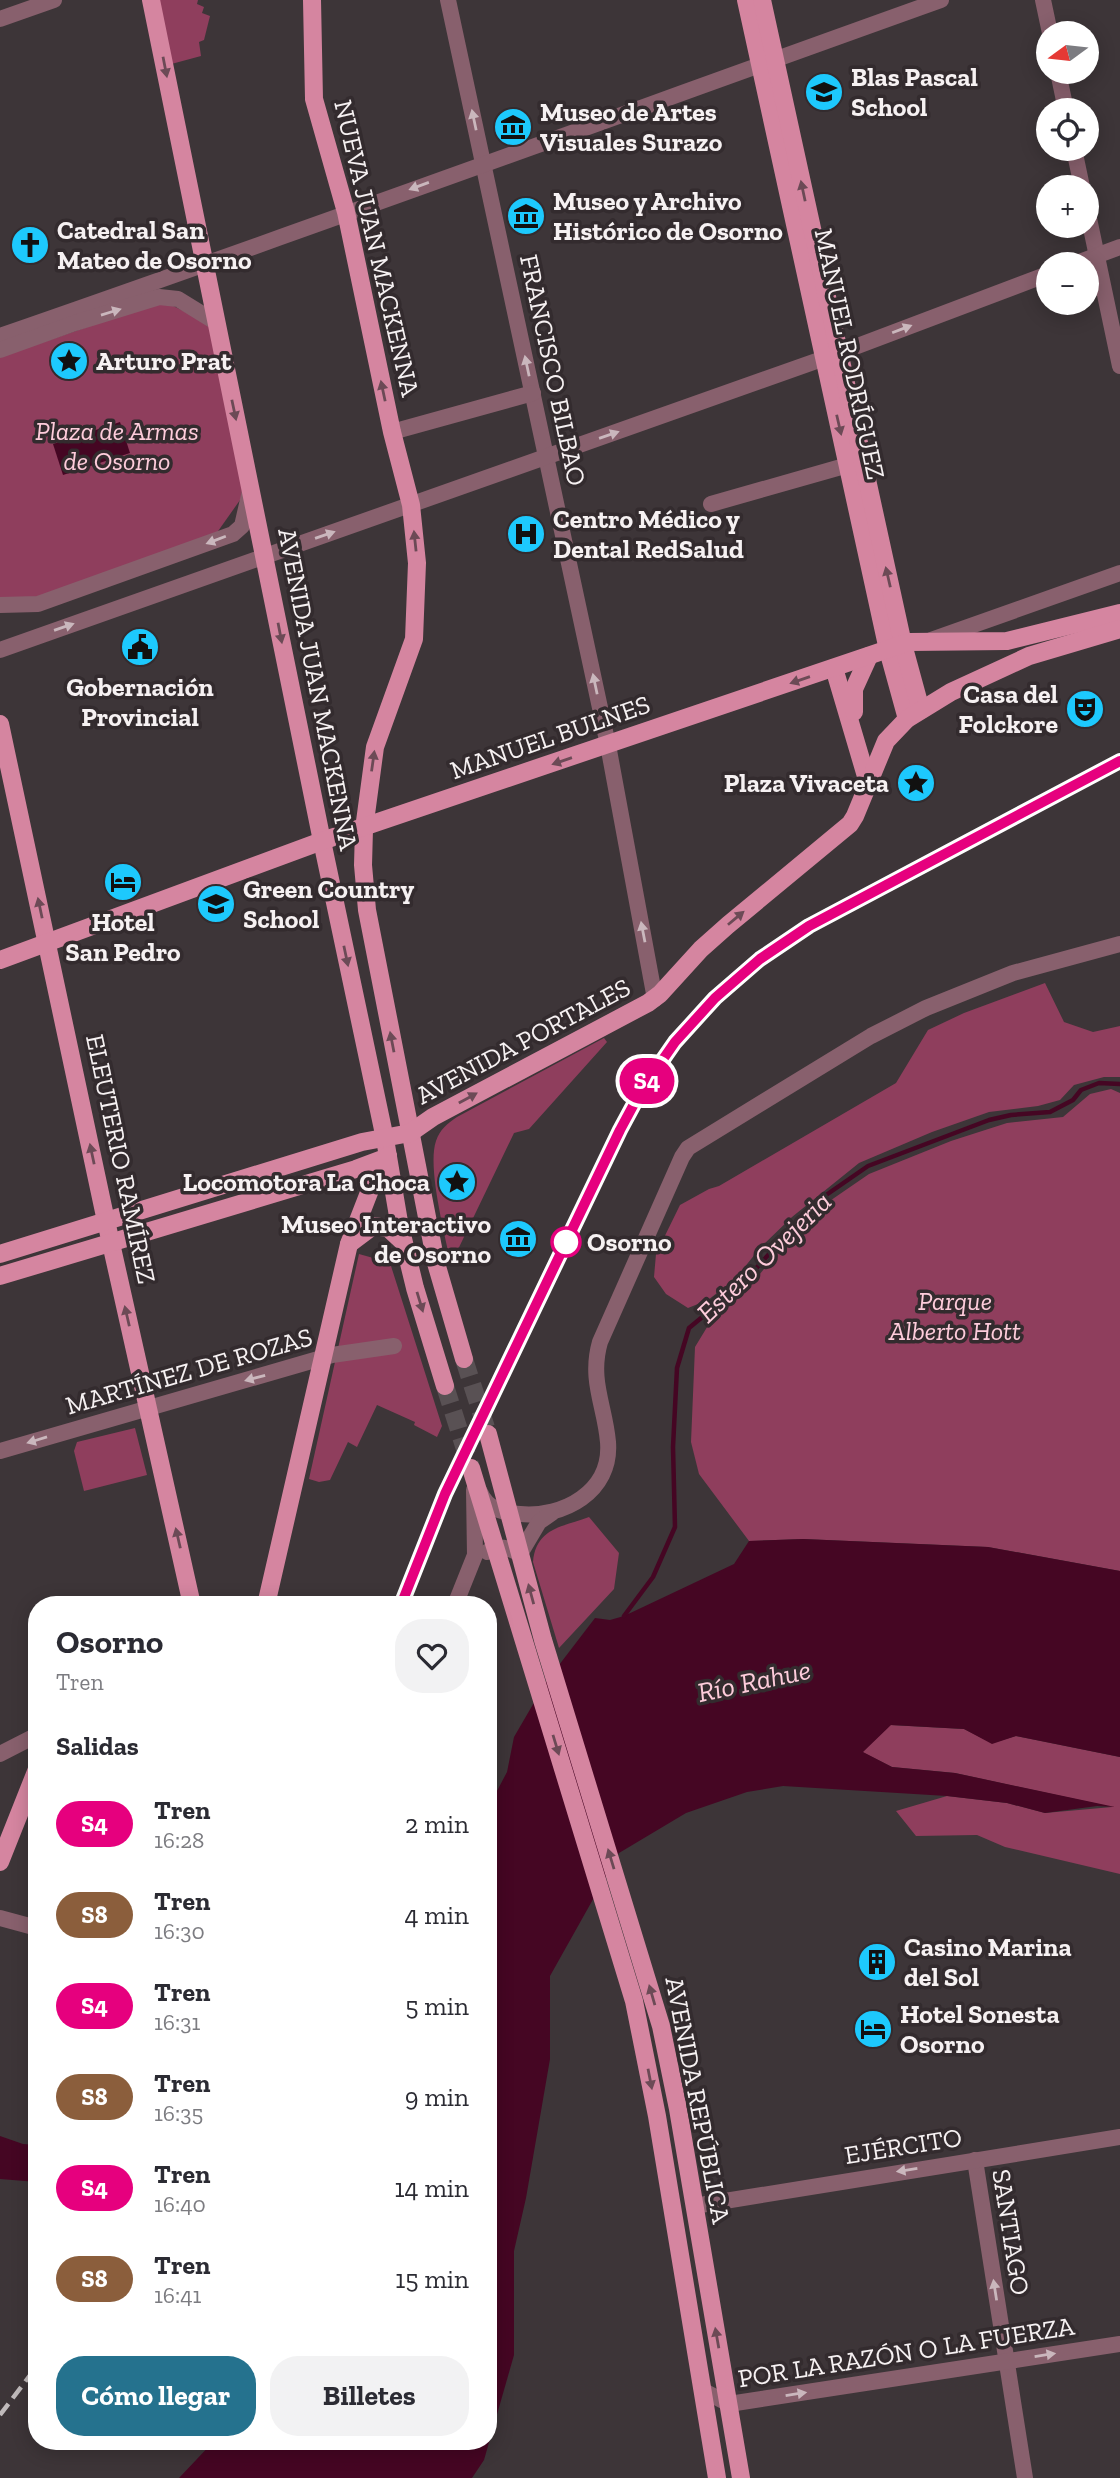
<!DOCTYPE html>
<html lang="es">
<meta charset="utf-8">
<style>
body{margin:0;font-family:"Zilla Slab",serif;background:#f2f2f3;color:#2b2b33;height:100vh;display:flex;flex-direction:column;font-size:26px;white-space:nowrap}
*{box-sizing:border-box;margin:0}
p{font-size:23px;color:#7c7c81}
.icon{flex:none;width:38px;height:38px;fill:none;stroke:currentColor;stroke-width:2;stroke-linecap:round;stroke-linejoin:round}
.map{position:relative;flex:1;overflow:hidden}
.sheet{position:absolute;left:28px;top:1596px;width:469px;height:854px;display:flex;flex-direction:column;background:#fff;border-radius:28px;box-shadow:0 4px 18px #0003}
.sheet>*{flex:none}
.badge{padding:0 14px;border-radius:23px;font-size:24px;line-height:46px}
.needle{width:46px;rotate:255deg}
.fabs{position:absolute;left:1036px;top:21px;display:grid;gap:14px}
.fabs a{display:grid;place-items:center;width:63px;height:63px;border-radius:50%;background:#fff;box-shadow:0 4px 18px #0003;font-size:35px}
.map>.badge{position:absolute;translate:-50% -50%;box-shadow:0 0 0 4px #fff}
h2{padding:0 28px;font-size:26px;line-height:63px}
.round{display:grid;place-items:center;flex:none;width:74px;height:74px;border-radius:28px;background:#f2f2f3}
.overview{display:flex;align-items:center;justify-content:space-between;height:119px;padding:0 28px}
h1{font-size:33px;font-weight:700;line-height:52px}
.cta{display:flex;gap:14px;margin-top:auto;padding:14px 28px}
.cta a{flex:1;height:80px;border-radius:28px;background:#25728e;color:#fff;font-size:28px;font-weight:700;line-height:80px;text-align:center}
.cta a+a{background:#f2f2f3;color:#2b2b33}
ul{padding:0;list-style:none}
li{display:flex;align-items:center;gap:21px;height:91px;padding:0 28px}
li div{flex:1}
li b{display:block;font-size:26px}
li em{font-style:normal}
li .badge{min-width:77px;font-weight:700;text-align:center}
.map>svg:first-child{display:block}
</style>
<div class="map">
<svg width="1120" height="2478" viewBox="0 0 1120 2478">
<rect width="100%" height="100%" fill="#3d3538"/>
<!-- green -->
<g fill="#8f3e5d">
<polygon points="151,0 198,0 197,4 204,7 202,13 210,16 204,40 199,42 201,56 164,66"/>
<polygon points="163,301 210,324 245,493 216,534 27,602 0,597 0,357"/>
<polygon points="1045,983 1064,1022 1093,1032 1120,1026 1120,1077 1104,1077 1074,1085 1060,1100 1038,1106 989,1112 932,1132 859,1163 792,1217 760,1248 735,1279 708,1300 688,1308 666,1294 654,1277 656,1254 680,1205 709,1189 719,1186 896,1083 928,1030 964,1013"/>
<path d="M 604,1038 L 607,1042 L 529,1129 L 514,1133 L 451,1264 C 445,1236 427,1167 436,1141 C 440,1129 447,1124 457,1117 Z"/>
<polygon points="1111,1089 1120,1093 1120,1571 988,1547 803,1539 749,1541 699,1474 691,1442 695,1347 712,1319 729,1303 748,1289 783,1245 821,1207 869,1174 951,1141 1007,1123 1063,1117 1090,1094"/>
<polygon points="359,1254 384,1261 391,1266 442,1426 437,1437 414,1425 415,1422 377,1405 357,1447 348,1442 330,1480 319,1482 309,1479"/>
<polygon points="135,1428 147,1475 84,1491 74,1451 77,1442"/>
<path d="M 589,1517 L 619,1553 L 614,1589 L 559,1648 L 533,1562 C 536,1528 562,1527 589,1517 Z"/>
<polygon points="890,1725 964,1729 992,1743 1016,1736 1120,1757 1120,1874 1005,1847 977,1835 916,1836 896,1811 947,1796 1007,1803 1045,1813 1112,1807 955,1773 892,1767 862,1752"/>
</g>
<!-- water -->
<g fill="#450623">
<polygon points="120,422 130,453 63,475 53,444"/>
<polygon points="803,1539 988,1547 1120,1571 1120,1757 1016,1736 992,1744 964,1729 891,1725 863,1752 892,1767 955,1773 1115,1807 1097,1806 1045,1813 1007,1803 947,1796 783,1786 747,1792 686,1813 619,1853 550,1976 550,2059 526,2198 514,2251 514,2355 484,2460 472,2478 179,2478 214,2441 488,2441 488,1808 507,1772 514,1737 546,1682 595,1618 610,1620 624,1616 734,1564 749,1541"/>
<polygon points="0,2136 23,2144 37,2145 37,2182 0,2179"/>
</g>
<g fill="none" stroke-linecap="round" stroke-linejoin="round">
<!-- stream -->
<polyline stroke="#450623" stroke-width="4.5" points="624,1616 653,1577 675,1527 673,1447 677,1368 689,1328 741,1285 816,1202 868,1166 989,1120 1011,1115 1050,1112 1073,1100 1081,1090 1099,1083 1120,1084"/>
<!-- major-tunnel -->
<g stroke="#595154" stroke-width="18" stroke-dasharray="18 9" stroke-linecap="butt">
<polyline points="464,1359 488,1434"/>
<polyline points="445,1386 471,1468"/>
</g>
<!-- minor -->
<g stroke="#88606d" stroke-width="16">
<polyline points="448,0 608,745 655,999"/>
<polyline points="1043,0 1050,33"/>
<polyline points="0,19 54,0"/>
<polyline points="1058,72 1066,110"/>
<polyline points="1074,149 1082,187"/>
<polyline points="1087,209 1120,366"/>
<polyline points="1074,264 1120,247"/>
<path d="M 0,336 C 315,227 628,112 941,0"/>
<polyline points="0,350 75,323 159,297 178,299 217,323"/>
<polyline points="392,432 533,393"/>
<polyline points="711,504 848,465"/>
<polyline points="0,605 38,604 233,534 242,526 250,491"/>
<polyline points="931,640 1120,573"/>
<polyline points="0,650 839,353 1048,274"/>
<polyline points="0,1451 332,1355 394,1346"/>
<path d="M 480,1492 C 487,1509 503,1513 520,1514 C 563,1518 612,1492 608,1442 C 605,1406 589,1380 600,1342 L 682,1157 L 688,1148 L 871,1036 L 926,1008 L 1013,973 L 1120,944"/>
<path d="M 487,1552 C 499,1545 508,1547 520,1554 L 539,1522 L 552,1513"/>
<polyline points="455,1605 475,1555 474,1490"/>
<polyline points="0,1754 37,1735"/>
<polyline points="0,1918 37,1928"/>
<polyline points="975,2160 1025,2478"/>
<polyline points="694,2206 1120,2137"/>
<polyline points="702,2390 729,2404 1120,2344"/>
</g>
<!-- major -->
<g stroke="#d585a0" stroke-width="18">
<polyline points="151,0 322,841 385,1139 399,1222 415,1288 445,1386"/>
<polyline points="312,0 314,99 346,212 392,432 411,505 417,563 414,639 375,747 364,829 363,865 367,910 436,1263 464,1359"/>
<polyline points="746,0 888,650 907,719"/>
<polyline points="762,0 903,644 921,710"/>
<polyline points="834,668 868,783"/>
<polyline points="854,712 854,689 869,656"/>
<polyline points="0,724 106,1221 192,1605"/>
<polyline points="0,960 322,841 909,642 1007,641 1120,613"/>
<polyline points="349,1244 373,1226 388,1228 403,1242"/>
<polyline points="0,1254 362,1142 410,1133 433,1117 648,1003 660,994 701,949 728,925 850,824 855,816 886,741 907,719 951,692 1029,656 1120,629"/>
<polyline points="0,1276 356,1169 388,1157"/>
<polyline points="488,1434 543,1640 661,2026 678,2109 741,2478"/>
<polyline points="471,1468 634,2001 657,2116 717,2478"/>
<polyline points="266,1605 349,1244 370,1190 388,1156"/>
<polyline points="0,1862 37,1769"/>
</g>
<!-- rail -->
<g stroke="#c0babb" stroke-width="4.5" stroke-dasharray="14 7" stroke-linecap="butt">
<polyline points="401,1605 445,1494 620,1130 641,1091 675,1042 715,998 760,959 809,926 1120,761"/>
<polyline points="0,2415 37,2366"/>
</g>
</g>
<!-- one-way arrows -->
<defs><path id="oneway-solid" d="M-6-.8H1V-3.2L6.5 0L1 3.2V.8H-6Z" transform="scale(1.75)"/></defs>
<g fill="#6c4a56">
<use href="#oneway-solid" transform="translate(165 67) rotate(79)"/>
<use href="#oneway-solid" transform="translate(803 191) rotate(-102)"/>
<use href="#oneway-solid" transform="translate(383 391) rotate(-102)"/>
<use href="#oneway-solid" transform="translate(234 410) rotate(78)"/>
<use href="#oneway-solid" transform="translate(839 425) rotate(77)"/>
<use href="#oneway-solid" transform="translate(415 541) rotate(-96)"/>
<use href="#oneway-solid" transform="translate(888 577) rotate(-103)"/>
<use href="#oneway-solid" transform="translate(280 633) rotate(79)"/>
<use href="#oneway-solid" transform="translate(800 680) rotate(161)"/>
<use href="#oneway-solid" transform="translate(373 761) rotate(-82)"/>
<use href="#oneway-solid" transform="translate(562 761) rotate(161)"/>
<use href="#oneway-solid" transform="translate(40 908) rotate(-102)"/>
<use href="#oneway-solid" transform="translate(736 918) rotate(-40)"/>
<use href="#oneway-solid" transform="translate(346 956) rotate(78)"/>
<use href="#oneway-solid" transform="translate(392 1042) rotate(-101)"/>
<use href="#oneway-solid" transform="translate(468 1098) rotate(-29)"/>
<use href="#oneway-solid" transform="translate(92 1154) rotate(-102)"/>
<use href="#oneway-solid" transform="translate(420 1302) rotate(73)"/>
<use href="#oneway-solid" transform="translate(127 1316) rotate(-103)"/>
<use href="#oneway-solid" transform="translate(178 1538) rotate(-103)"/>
<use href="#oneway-solid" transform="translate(531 1594) rotate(-105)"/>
<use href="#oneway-solid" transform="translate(556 1745) rotate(73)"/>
<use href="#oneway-solid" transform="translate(611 1859) rotate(-107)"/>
<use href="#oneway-solid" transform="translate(652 1995) rotate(-106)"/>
<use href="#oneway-solid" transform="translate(650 2079) rotate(79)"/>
<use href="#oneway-solid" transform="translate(717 2338) rotate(-100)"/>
</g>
<g fill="#cab7bd">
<use href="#oneway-solid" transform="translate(474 120) rotate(-102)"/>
<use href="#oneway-solid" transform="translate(419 186) rotate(160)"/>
<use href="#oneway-solid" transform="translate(111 312) rotate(-17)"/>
<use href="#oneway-solid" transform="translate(902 329) rotate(-21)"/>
<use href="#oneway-solid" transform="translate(527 366) rotate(-102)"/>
<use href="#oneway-solid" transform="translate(609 435) rotate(-19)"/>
<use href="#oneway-solid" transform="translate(325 535) rotate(-19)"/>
<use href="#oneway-solid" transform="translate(216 540) rotate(159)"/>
<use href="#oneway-solid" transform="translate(64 627) rotate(-19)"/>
<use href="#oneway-solid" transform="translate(595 684) rotate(-102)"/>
<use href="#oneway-solid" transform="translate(643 932) rotate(-101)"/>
<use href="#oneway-solid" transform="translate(255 1378) rotate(165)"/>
<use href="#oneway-solid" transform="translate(37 1440) rotate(163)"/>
<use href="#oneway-solid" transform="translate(907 2170) rotate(171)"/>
<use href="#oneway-solid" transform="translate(995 2290) rotate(-99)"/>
<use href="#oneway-solid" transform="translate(1045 2355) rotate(-9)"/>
<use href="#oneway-solid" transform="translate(796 2394) rotate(-9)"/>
</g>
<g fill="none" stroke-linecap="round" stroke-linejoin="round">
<defs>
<polyline id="line" points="401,1605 445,1494 620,1130 641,1091 675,1042 715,998 760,959 809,926 1120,761"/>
</defs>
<!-- line casing -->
<use href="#line" stroke="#fff" stroke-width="16"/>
<!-- line -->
<use href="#line" stroke="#e6007e" stroke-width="10"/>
</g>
<!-- icons -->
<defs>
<symbol id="school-disc" viewBox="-11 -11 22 22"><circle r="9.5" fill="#1dc9fd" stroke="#332b2e"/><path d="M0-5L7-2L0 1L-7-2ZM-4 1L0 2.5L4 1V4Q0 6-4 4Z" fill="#111"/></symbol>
<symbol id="museum-disc" viewBox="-11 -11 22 22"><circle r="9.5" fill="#1dc9fd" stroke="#332b2e"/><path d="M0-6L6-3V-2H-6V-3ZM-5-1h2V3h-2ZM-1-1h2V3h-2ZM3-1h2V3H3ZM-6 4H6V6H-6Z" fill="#111"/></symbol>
<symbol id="church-disc" viewBox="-11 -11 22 22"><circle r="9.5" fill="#1dc9fd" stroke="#332b2e"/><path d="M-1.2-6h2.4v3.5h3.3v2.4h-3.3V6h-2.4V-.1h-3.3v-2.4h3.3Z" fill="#111"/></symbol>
<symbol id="sight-disc" viewBox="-11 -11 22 22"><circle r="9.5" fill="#1dc9fd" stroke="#332b2e"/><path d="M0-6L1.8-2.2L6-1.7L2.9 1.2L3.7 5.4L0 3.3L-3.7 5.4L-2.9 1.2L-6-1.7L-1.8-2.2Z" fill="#111"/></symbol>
<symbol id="hospital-disc" viewBox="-11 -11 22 22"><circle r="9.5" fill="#1dc9fd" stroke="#332b2e"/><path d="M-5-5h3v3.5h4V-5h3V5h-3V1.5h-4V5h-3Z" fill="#111"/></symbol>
<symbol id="civic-disc" viewBox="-11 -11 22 22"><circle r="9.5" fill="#1dc9fd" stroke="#332b2e"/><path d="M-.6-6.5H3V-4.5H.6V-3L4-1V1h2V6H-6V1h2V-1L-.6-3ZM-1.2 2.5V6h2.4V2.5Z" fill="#111"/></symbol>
<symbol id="theatre-disc" viewBox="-11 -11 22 22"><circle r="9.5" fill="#1dc9fd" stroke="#332b2e"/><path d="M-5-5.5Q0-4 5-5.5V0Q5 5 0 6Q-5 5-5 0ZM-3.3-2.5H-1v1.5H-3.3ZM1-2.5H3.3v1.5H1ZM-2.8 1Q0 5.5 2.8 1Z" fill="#111"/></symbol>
<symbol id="hotel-disc" viewBox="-11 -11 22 22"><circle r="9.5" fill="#1dc9fd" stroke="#332b2e"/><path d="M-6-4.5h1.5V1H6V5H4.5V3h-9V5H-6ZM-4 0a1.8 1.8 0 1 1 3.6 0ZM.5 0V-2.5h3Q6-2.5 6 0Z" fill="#111"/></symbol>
<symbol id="building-disc" viewBox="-11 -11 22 22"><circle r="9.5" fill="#1dc9fd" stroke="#332b2e"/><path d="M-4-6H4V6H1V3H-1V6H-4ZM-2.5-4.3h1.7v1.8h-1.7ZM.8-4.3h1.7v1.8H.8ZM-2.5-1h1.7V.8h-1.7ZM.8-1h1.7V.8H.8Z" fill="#111"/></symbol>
</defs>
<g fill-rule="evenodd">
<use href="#school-disc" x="802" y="70" width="44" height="44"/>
<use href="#museum-disc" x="491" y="105" width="44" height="44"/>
<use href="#museum-disc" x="504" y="194" width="44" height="44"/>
<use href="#church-disc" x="8" y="223" width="44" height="44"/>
<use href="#sight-disc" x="47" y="339" width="44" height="44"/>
<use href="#hospital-disc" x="504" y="512" width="44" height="44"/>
<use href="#civic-disc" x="118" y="625" width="44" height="44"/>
<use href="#theatre-disc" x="1063" y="687" width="44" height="44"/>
<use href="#sight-disc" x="894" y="761" width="44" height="44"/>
<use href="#hotel-disc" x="101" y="860" width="44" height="44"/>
<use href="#school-disc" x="194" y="882" width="44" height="44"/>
<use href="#sight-disc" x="435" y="1160" width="44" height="44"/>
<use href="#museum-disc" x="496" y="1217" width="44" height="44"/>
<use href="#building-disc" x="855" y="1940" width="44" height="44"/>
<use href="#hotel-disc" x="851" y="2007" width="44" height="44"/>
</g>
<!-- markers -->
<circle fill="#fff" stroke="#e6007e" stroke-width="3.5" cx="566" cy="1242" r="14"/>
<g text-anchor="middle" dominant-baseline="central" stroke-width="7" stroke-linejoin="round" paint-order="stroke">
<!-- poi labels -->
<g font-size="26" font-weight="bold" fill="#f6f1f2" stroke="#332b2e" text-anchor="start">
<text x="851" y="77">Blas Pascal<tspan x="851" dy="30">School</tspan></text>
<text x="540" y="112">Museo de Artes<tspan x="540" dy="30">Visuales Surazo</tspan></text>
<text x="553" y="201">Museo y Archivo<tspan x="553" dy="30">Histórico de Osorno</tspan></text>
<text x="57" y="230">Catedral San<tspan x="57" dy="30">Mateo de Osorno</tspan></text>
<text x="96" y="361">Arturo Prat</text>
<text x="553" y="519">Centro Médico y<tspan x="553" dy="30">Dental RedSalud</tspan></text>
<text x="140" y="687" text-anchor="middle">Gobernación<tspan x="140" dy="30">Provincial</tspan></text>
<text x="1058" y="694" text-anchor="end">Casa del<tspan x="1058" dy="30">Folckore</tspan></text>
<text x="889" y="783" text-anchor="end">Plaza Vivaceta</text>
<text x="243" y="889">Green Country<tspan x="243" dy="30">School</tspan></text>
<text x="123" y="922" text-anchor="middle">Hotel<tspan x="123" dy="30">San Pedro</tspan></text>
<text x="430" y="1182" text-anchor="end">Locomotora La Choca</text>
<text x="491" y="1224" text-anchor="end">Museo Interactivo<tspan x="491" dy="30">de Osorno</tspan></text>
<text x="904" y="1947">Casino Marina<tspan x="904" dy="30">del Sol</tspan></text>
<text x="900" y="2014">Hotel Sonesta<tspan x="900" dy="30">Osorno</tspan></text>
</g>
<!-- street labels -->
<g font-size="26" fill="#f6f1f2" stroke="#332b2e">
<text transform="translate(377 248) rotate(77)">NUEVA JUAN MACKENNA</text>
<text transform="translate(850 354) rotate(78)">MANUEL RODRÍGUEZ</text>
<text transform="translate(553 370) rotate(78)">FRANCISCO BILBAO</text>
<text transform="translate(318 689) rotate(79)">AVENIDA JUAN MACKENNA</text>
<text transform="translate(550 737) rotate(-19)">MANUEL BULNES</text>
<text transform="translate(523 1041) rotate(-28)">AVENIDA PORTALES</text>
<text transform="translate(121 1159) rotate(78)">ELEUTERIO RAMÍREZ</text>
<text transform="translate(189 1371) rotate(-16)">MARTÍNEZ DE ROZAS</text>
<text transform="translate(698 2100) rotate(79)">AVENIDA REPÚBLICA</text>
<text transform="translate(903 2146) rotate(-9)">EJÉRCITO</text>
<text transform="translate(1011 2232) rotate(81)">SANTIAGO</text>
<text transform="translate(906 2352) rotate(-9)">POR LA RAZÓN O LA FUERZA</text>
</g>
<!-- park labels -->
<g font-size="26" font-style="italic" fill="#feccdb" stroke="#332b2e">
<text x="117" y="431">Plaza de Armas<tspan x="117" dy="30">de Osorno</tspan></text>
<text x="955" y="1301">Parque<tspan x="955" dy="30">Alberto Hott</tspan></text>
</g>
<!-- stop labels -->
<g font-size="26" font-weight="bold" fill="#f6f1f2" stroke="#332b2e" text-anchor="start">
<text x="587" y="1242">Osorno</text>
</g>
<!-- water labels -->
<g font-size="28" font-style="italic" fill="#feccdb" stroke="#332b2e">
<text transform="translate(764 1257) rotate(-44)">Estero Ovejeria</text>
<text transform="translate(754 1681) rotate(-12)">Río Rahue</text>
</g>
</g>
</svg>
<div class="fabs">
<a><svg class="needle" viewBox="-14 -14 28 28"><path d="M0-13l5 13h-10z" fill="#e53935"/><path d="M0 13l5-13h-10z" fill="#7c7c81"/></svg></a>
<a><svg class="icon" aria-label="locate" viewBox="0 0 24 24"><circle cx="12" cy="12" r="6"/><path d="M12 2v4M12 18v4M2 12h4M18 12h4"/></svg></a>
<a>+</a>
<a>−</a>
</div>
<b class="badge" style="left:647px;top:1081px;background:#e6007e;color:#fff">S4</b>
<section class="sheet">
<div class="overview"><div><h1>Osorno</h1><p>Tren</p></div><a class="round"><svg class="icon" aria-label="heart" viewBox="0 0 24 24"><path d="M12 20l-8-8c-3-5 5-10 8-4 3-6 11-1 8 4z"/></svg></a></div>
<h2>Salidas</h2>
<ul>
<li><span class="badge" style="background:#e6007e;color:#fff">S4</span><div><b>Tren</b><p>16:28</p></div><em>2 min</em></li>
<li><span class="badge" style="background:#8b5e3c;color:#fff">S8</span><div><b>Tren</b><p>16:30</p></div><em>4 min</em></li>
<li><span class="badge" style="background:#e6007e;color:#fff">S4</span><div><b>Tren</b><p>16:31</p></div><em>5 min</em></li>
<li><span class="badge" style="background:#8b5e3c;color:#fff">S8</span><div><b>Tren</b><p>16:35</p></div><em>9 min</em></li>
<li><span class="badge" style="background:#e6007e;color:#fff">S4</span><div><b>Tren</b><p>16:40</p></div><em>14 min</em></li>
<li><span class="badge" style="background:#8b5e3c;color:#fff">S8</span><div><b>Tren</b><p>16:41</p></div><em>15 min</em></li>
</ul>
<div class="cta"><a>Cómo llegar</a><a>Billetes</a></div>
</section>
</div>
